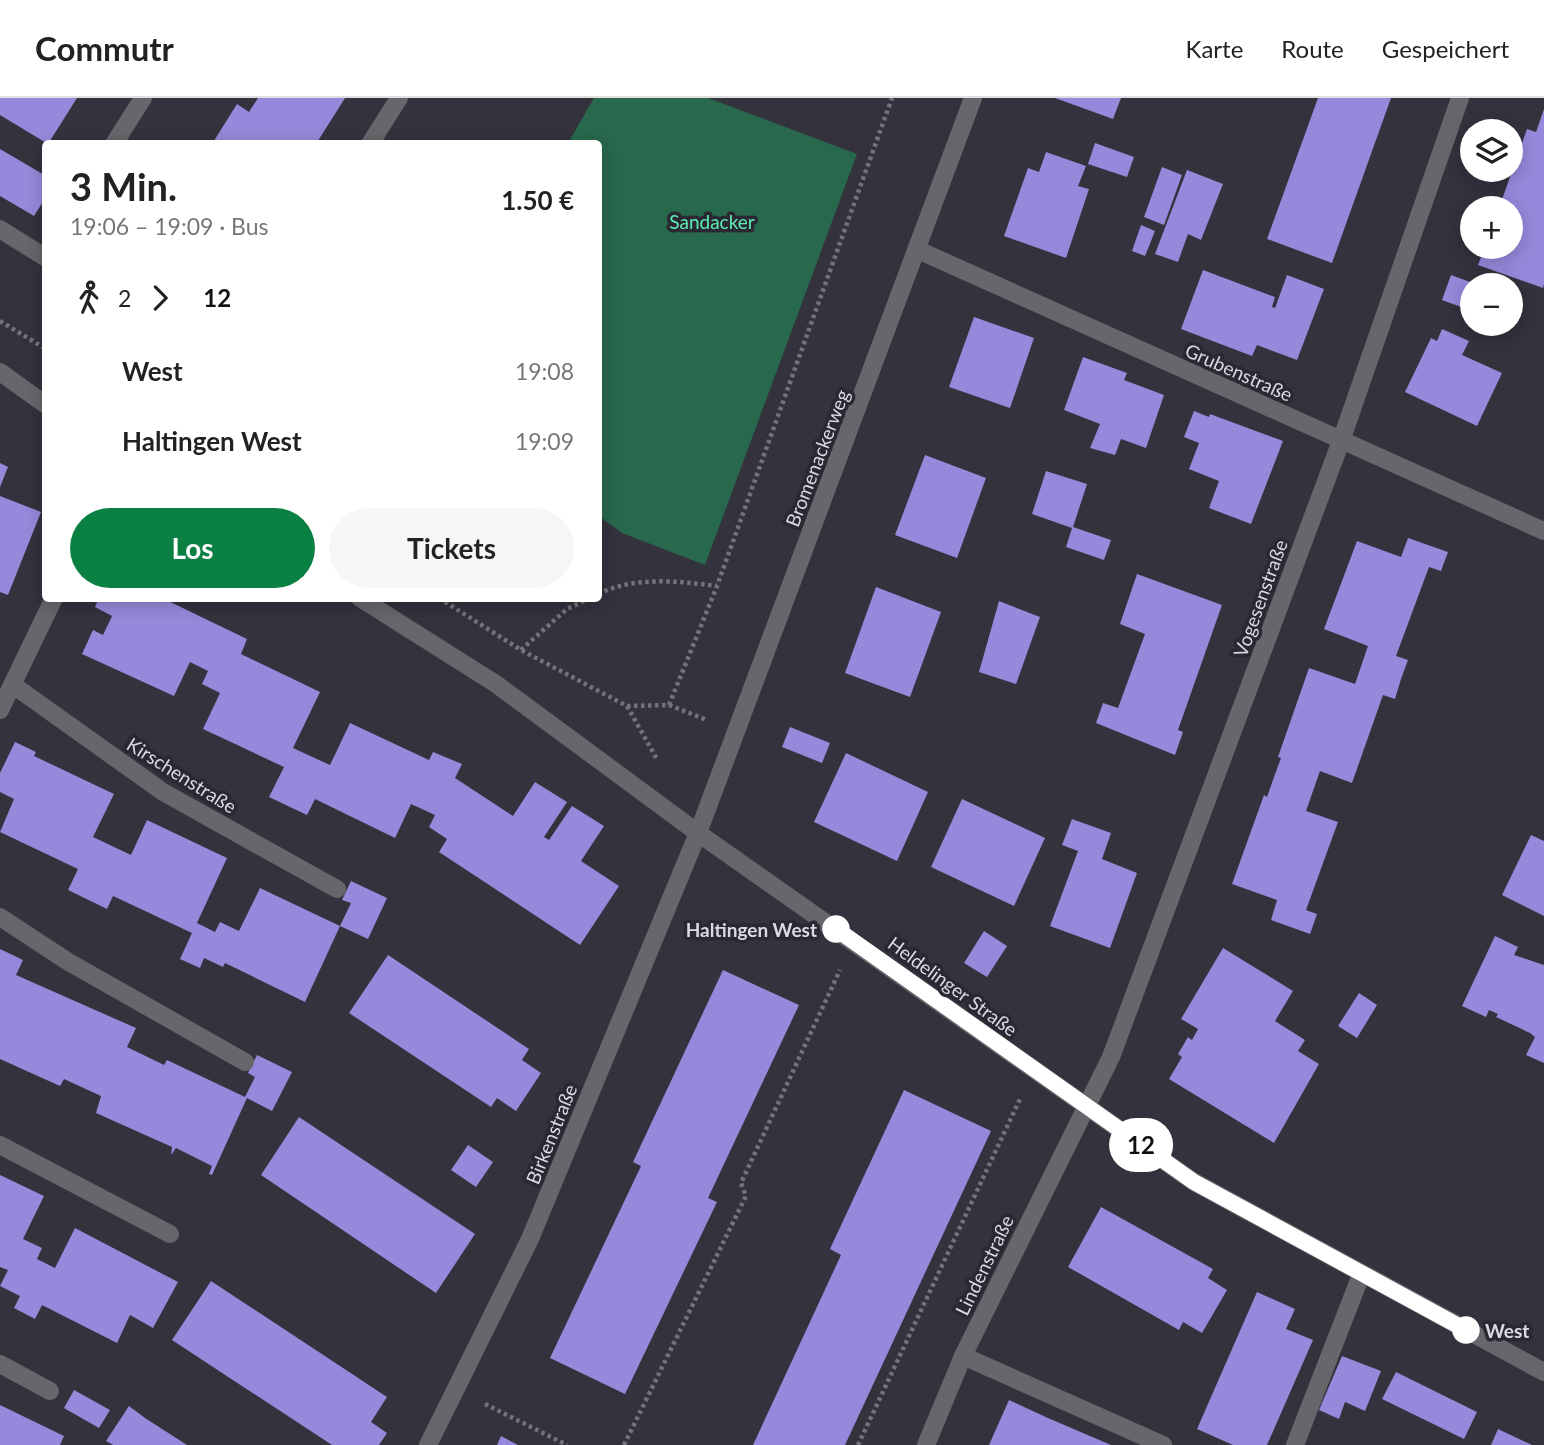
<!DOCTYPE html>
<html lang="de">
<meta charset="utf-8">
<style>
body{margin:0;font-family:Lato,sans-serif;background:#f6f6f6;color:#222;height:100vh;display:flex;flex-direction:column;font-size:26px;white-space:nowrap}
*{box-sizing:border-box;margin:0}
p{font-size:23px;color:#767676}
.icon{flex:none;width:38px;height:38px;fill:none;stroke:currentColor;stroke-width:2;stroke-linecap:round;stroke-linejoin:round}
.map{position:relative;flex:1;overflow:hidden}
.drawer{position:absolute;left:42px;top:42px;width:560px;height:462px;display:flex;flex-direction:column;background:#fff;border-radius:7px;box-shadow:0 4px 18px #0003}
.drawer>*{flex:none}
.badge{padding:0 14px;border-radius:23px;font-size:24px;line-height:46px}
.controls{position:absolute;left:1460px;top:21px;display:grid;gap:14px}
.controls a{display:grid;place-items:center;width:63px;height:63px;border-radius:50%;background:#fff;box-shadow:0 4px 18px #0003;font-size:35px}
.map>.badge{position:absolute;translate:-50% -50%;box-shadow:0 0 0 4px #fff}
.legs{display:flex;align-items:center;gap:10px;height:77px;padding:0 28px;font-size:23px}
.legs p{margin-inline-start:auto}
.summary{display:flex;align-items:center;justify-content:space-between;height:119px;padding:0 28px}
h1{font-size:38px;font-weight:700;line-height:52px}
.button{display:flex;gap:14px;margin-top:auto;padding:14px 28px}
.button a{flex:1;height:80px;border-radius:42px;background:#0b8043;color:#fff;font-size:28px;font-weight:700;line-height:80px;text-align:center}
.button a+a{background:#f6f6f6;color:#222}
ul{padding:0 28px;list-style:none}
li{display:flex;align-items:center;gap:24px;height:70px;font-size:26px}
li i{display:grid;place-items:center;width:10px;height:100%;margin:0 9px;background:currentColor}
li i::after{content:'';width:18px;height:18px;margin:-9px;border:5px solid;border-radius:50%;background:#fff}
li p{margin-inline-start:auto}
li:first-child i{background:linear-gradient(#0000 50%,currentColor 0)}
li:last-child i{background:linear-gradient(currentColor 50%,#0000 0)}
header{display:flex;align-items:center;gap:42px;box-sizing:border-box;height:98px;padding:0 35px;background:#fff;border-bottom:2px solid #e0e0e0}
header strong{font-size:33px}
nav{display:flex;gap:38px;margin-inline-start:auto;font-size:24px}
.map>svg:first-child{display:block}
</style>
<header>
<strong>Commutr</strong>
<nav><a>Karte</a><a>Route</a><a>Gespeichert</a></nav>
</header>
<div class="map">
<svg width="1544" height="1347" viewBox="0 0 1544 1347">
<rect width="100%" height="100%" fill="#33323d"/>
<!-- green -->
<polygon fill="#28684d" points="594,0 708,0 857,56 705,467 622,435 599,418 598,46 568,45"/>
<!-- building -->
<g fill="#9788db">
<polygon points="0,0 77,0 48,46 0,17"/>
<polygon points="258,0 345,0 316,46 212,46 237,6 249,14"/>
<polygon points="1055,0 1121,0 1113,21"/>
<polygon points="1318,0 1391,0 1332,165 1267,141"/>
<polygon points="1544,11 1544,186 1543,190 1478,167 1485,149 1510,149 1510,110 1499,110 1527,31 1536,34"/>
<polygon points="1095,45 1134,59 1127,79 1088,66"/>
<polygon points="0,51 46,78 46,99 34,118 0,98"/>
<polygon points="1046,54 1086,68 1078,88 1089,91 1066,160 1004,138 1028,70 1039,74"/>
<polygon points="1162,69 1182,77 1164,127 1144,119"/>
<polygon points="1187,72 1223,86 1201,142 1188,136 1178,164 1155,156"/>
<polygon points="1141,127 1155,133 1145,158 1132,153"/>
<polygon points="1203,172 1275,199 1272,209 1275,210 1287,177 1324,191 1297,262 1257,247 1252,258 1181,231"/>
<polygon points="1451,177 1478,187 1472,187 1472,213 1442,202"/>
<polygon points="974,219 1034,240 1010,310 949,289"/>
<polygon points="1442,231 1469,243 1462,257 1502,275 1477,328 1405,294 1431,240 1437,243"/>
<polygon points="1083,259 1127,275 1124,282 1164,297 1146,350 1121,341 1115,357 1090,350 1100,326 1064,312"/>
<polygon points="1194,313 1209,319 1210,316 1283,343 1251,426 1209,410 1219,383 1189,371 1199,345 1184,339"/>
<polygon points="925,357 986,380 957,460 895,437"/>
<polygon points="0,365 8,369 0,389"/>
<polygon points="1046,373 1087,386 1073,429 1111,442 1104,462 1066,449 1072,430 1032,416"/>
<polygon points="0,398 41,414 8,497 0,494"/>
<polygon points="1408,440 1448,454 1441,473 1429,469 1396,558 1408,562 1401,581 1395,601 1383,597 1352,685 1320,673 1306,713 1338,724 1306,812 1317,816 1310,836 1271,822 1277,802 1232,786 1264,697 1267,699 1274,679 1281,660 1278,659 1309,570 1355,586 1368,548 1324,531 1357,443 1401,459"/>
<polygon points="1137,476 1222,507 1178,632 1183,634 1175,657 1096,625 1103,605 1118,610 1145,536 1120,526"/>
<polygon points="876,489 941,514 910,599 845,575"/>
<polygon points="99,500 162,500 247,541 241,556 320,594 293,650 330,667 350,625 429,662 433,654 462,666 455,680 513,718 535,684 567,704 544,739 549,742 572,708 604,728 581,763 619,788 580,847 439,754 447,741 429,729 435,717 411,706 395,740 315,701 307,717 269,699 284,669 203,631 220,595 202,586 208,573 190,564 174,598 82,556 93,532 103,537 112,518 95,509"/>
<polygon points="999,503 1040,519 1016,586 979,574"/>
<polygon points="790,629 830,645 822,665 782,649"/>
<polygon points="15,644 36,654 34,658 114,696 93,739 131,757 147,722 227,760 197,825 215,834 220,824 239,833 260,790 340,828 305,904 225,865 223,869 204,860 200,870 180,861 192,835 113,798 107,811 68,792 78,771 0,734 14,701 0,694 0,675"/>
<polygon points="846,655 928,694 897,763 814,724"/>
<polygon points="962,701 1045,740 1014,808 931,769"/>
<polygon points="1072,721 1111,735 1102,761 1137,775 1110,850 1050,828 1078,753 1062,747"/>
<polygon points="1531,737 1544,743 1544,818 1502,797"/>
<polygon points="351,783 387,800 368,841 340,828 351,805 342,802"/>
<polygon points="984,833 1007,848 987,879 964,865"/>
<polygon points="1495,838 1518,849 1514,857 1544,867 1544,965 1526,957 1535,939 1530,935 1496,919 1498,916 1489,912 1486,919 1462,908"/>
<polygon points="1223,850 1293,893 1275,923 1305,942 1298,953 1319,966 1274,1045 1169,981 1182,959 1178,956 1188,939 1192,942 1198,931 1181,921"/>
<polygon points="0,851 23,862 16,877 136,930 127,949 164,967 167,962 245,999 255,979 248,975 257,957 292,974 272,1013 247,1000 212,1077 209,1076 212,1068 176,1050 171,1057 172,1049 96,1015 101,998 64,981 60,988 0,961"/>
<polygon points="388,857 529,951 522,962 541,975 516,1013 497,1000 491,1009 349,915"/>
<polygon points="723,872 799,907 708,1100 717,1104 625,1296 550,1260 641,1068 633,1064"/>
<polygon points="1359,895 1377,907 1357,940 1338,928"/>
<polygon points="904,992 991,1033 845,1347 753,1347 841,1157 830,1151"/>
<polygon points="299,1019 475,1136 436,1195 261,1077"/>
<polygon points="468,1047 493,1064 476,1089 451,1072"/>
<polygon points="0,1077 44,1098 23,1141 42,1150 37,1161 55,1170 75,1130 178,1184 153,1230 130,1217 117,1245 42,1207 35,1221 14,1210 20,1198 0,1188 8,1172 0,1169"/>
<polygon points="1101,1109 1213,1171 1208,1180 1227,1192 1202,1235 1183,1224 1179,1232 1068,1169"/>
<polygon points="211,1183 387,1299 371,1324 387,1335 379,1347 332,1347 172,1242"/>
<polygon points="1257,1194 1295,1211 1286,1231 1313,1242 1267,1347 1233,1347 1197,1331"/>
<polygon points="1342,1258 1381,1273 1365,1313 1345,1304 1339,1321 1319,1312"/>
<polygon points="1396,1274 1477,1314 1464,1341 1382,1301"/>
<polygon points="74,1292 110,1312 99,1330 64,1310"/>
<polygon points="1009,1302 1048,1320 1111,1347 989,1347"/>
<polygon points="0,1307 64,1338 60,1347 0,1347"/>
<polygon points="129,1308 145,1320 187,1347 113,1347 106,1343"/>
<polygon points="1498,1331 1532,1347 1491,1347"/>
<polygon points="501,1338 518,1347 497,1347"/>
</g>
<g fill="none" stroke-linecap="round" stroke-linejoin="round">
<!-- path -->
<g stroke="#74737d" stroke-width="4.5" stroke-dasharray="3.5 3.5" stroke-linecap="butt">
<polyline points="0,223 46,251"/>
<path d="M 598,496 C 636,478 676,483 717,488"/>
<polyline points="439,500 521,552 627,608 658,663"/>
<polyline points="521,552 567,511 590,500"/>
<polyline points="669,607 717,488 892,0"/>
<polyline points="627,608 669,607 707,622"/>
<polyline points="485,1306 567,1347"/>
<polyline points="624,1347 746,1098 741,1085 840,872"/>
<polyline points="858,1347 1020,1001"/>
</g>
<!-- minor -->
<g stroke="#66666b" stroke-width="18">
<polyline points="114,46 143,0"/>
<polyline points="370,46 399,0"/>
<polyline points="0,131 46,160"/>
<polyline points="918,152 1544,433"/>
<polyline points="0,274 46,307"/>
<polyline points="360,500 496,586 698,735 1194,1084 1544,1274"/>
<polyline points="13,587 163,694 337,791"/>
<polyline points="0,612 54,500"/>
<polyline points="0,819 67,863 245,964"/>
<polyline points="0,1047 170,1136"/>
<polyline points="963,1258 1163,1347"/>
<polyline points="0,1266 50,1293"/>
<polyline points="428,1347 530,1141 698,735 973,0"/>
<polyline points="926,1347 963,1258 1111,959 1341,343 1460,0"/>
<polyline points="1295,1347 1361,1177"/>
</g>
</g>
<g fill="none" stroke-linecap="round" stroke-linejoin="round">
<defs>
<polyline id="line-1" points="836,831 1194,1084 1466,1232"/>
</defs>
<!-- line-1 casing -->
<use href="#line-1" stroke="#fff" stroke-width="16"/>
<!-- line-1 -->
<use href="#line-1" stroke="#fff" stroke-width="10"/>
</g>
<!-- markers -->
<g fill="#fff" stroke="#fff" stroke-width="3.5">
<circle cx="836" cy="831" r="12"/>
<circle cx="1466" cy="1232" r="12"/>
</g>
<g text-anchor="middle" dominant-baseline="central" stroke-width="7" stroke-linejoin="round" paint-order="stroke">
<!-- park labels -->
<g font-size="19" fill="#5cedb1" stroke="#292833">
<text x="712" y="123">Sandacker</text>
</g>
<!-- street labels -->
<g font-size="19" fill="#dbdae2" stroke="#292833">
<text transform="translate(1239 274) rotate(24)">Grubenstraße</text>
<text transform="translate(817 360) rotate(-69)">Bromenackerweg</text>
<text transform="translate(1260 500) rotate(-70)">Vogesenstraße</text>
<text transform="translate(182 677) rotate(32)">Kirschenstraße</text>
<text transform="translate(953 888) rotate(36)">Heldelinger Straße</text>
<text transform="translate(551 1036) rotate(-68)">Birkenstraße</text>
<text transform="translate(984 1167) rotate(-64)">Lindenstraße</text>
</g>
<!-- stop labels -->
<g font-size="19" font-weight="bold" fill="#dbdae2" stroke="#292833" text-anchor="end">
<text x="817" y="831">Haltingen West</text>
<text x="1485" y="1232" text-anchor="start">West</text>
</g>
</g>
</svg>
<div class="controls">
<a><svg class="icon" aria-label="layers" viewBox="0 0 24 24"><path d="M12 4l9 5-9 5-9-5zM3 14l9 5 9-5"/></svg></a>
<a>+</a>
<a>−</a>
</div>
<b class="badge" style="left:1141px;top:1047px;background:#fff;color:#111">12</b>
<section class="drawer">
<div class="summary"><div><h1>3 Min.</h1><p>19:06 – 19:09 · Bus</p></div><b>1.50 €</b></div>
<div class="legs"><svg class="icon" aria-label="walk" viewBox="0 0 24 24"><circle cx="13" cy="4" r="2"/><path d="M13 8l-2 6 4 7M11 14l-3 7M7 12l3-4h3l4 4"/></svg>2<svg class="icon" aria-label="forward" viewBox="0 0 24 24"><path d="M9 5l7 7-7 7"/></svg><b class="badge" style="background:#fff;color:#111">12</b></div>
<ul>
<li><i style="color:#fff"></i><b>West</b><p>19:08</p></li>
<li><i style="color:#fff"></i><b>Haltingen West</b><p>19:09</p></li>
</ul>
<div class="button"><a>Los</a><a>Tickets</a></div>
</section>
</div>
